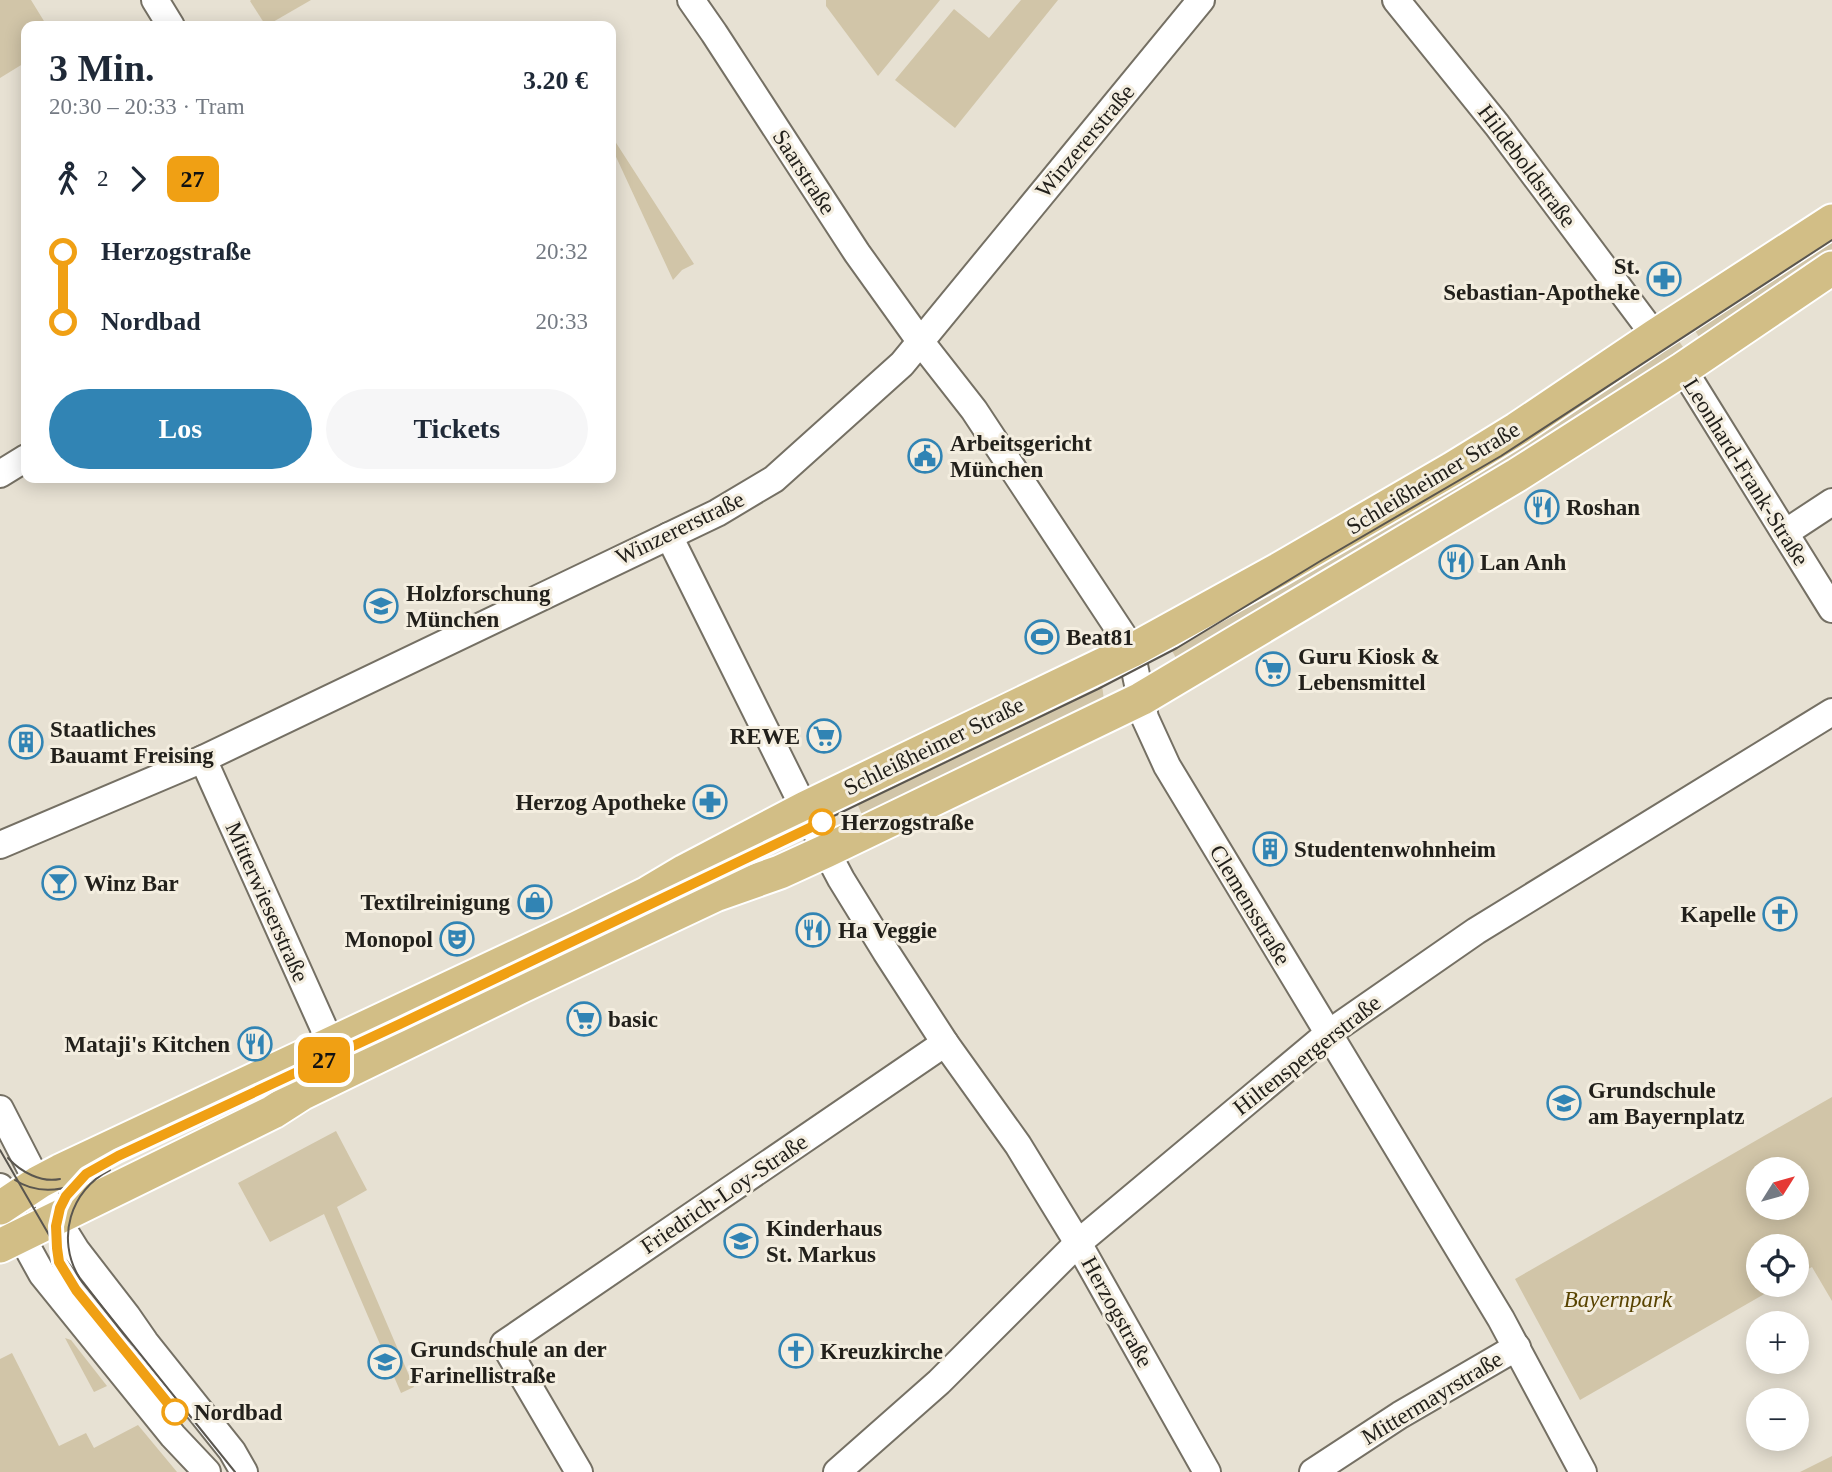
<!DOCTYPE html>
<html lang="de">
<meta charset="utf-8">
<style>
body{margin:0;font-family:Georgia,serif;background:#f6f6f7;color:#1f2937;height:100vh;display:flex;flex-direction:column;font-size:26px;white-space:nowrap}
*{box-sizing:border-box;margin:0}
p{font-size:23px;color:#747a83}
.icon{flex:none;width:38px;height:38px;fill:none;stroke:currentColor;stroke-width:2;stroke-linecap:round;stroke-linejoin:round}
.map{position:relative;flex:1;overflow:hidden}
.details{position:absolute;left:21px;top:21px;width:595px;height:462px;display:flex;flex-direction:column;background:#fff;border-radius:14px;box-shadow:0 4px 18px #0003}
.details>*{flex:none}
.badge{padding:0 14px;border-radius:10px;font-size:24px;line-height:46px}
.needle{width:46px;rotate:53deg}
.fabs{position:absolute;left:1746px;top:1157px;display:grid;gap:14px}
.fabs a{display:grid;place-items:center;width:63px;height:63px;border-radius:50%;background:#fff;box-shadow:0 4px 18px #0003;font-size:35px}
.map>.badge{position:absolute;translate:-50% -50%;box-shadow:0 0 0 4px #fff}
.legs{display:flex;align-items:center;gap:10px;height:77px;padding:0 28px;font-size:23px}
.legs p{margin-inline-start:auto}
.overview{display:flex;align-items:center;justify-content:space-between;height:119px;padding:0 28px}
h1{font-size:38px;font-weight:800;line-height:52px}
.cta{display:flex;gap:14px;margin-top:auto;padding:14px 28px}
.cta a{flex:1;height:80px;border-radius:42px;background:#3184b4;color:#fff;font-size:28px;font-weight:800;line-height:80px;text-align:center}
.cta a+a{background:#f6f6f7;color:#1f2937}
ul{padding:0 28px;list-style:none}
li{display:flex;align-items:center;gap:24px;height:70px;font-size:26px}
li i{display:grid;place-items:center;width:10px;height:100%;margin:0 9px;background:currentColor}
li i::after{content:'';width:18px;height:18px;margin:-9px;border:5px solid;border-radius:50%;background:#fff}
li p{margin-inline-start:auto}
li:first-child i{background:linear-gradient(#0000 50%,currentColor 0)}
li:last-child i{background:linear-gradient(currentColor 50%,#0000 0)}
.map>svg:first-child{display:block}
</style>
<div class="map">
<svg width="1832" height="1472" viewBox="0 0 1832 1472">
<rect width="100%" height="100%" fill="#e7e1d3"/>
<!-- green -->
<g fill="#d1c5a8" fill-rule="evenodd">
<polygon points="0,0 31,0 47,26 26,26 26,62 0,78"/>
<polygon points="251,0 311,0 266,26 250,1"/>
<polygon points="826,0 940,0 878,76 826,6"/>
<polygon points="1021,0 1058,0 955,128 895,80 954,9 989,38"/>
<polygon points="611,135 694,264 682,270 673,280 611,146"/>
<polygon points="1832,233 1832,256 1704,345 1689,321"/>
<polygon points="1674,334 1690,357 1177,660 1170,647"/>
<polygon points="1101,678 1105,707 863,817 857,803 855,804 852,798"/>
<path d="M 1832,1097 L 1832,1301 L 1812,1267 L 1797,1275 L 1797,1246 L 1759,1246 L 1759,1284 L 1780,1285 L 1580,1400 L 1515,1279 ZM 1759,1169 L 1797,1169 L 1797,1208 L 1759,1208 Z"/>
<polygon points="336,1131 367,1190 337,1207 414,1387 401,1393 324,1214 270,1242 238,1183"/>
<polygon points="65,1338 71,1340 107,1386 94,1392"/>
<polygon points="12,1353 59,1446 86,1433 94,1448 138,1425 177,1472 0,1472 0,1359"/>
<polygon points="1832,1456 1832,1472 1800,1472"/>
</g>
<g fill="none" stroke-linecap="round" stroke-linejoin="round">
<defs>
<g id="minor">
<polyline points="155,0 171,26"/>
<polyline points="691,0 714,33 857,253 920,341 974,410 1124,637 1131,651 1145,718 1167,766 1501,1319 1583,1472"/>
<polyline points="1396,0 1497,125 1655,336"/>
<polyline points="1683,369 1832,609"/>
<polyline points="0,474 26,458"/>
<polyline points="1785,533 1832,502"/>
<polyline points="669,536 813,826 841,879 886,952 945,1043 1018,1145 1078,1243 1207,1472"/>
<polyline points="203,759 331,1044"/>
<polyline points="0,845 203,759 717,513 774,479 902,364 1201,0"/>
<polyline points="0,1109 56,1218 76,1250 127,1316 145,1342 232,1451 244,1472"/>
<polyline points="0,1187 21,1236 42,1274 173,1436 207,1472"/>
<polyline points="579,1472 504,1344 945,1043"/>
<polyline points="837,1472 939,1382 1078,1243 1329,1033 1476,931 1832,712"/>
<polyline points="1313,1472 1400,1415 1517,1347"/>
</g>
<g id="major">
<polyline points="0,1208 39,1182 60,1171 575,929 648,893 685,871 805,808 1131,651 1278,570 1452,469 1517,429 1655,336 1832,221"/>
<polyline points="0,1246 273,1112 301,1094 520,987 715,895 780,872 826,851 1141,699 1517,475 1683,369 1832,268"/>
</g>
</defs>
<!-- minor casing -->
<use href="#minor" stroke="#757064" stroke-width="30"/>
<!-- major casing -->
<use href="#major" stroke="#fff" stroke-width="37"/>
<!-- minor -->
<use href="#minor" stroke="#fff" stroke-width="26"/>
<!-- major -->
<use href="#major" stroke="#d2be86" stroke-width="33"/>
<!-- tram -->
<g stroke="#5a564f" stroke-width="2">
<polyline points="0,1150 56,1247"/>
<path d="M 8,1158 C 21,1172 41,1183 60,1179"/>
<path d="M 15,1180 C 33,1192 54,1192 75,1185"/>
<polyline points="75,1273 235,1472"/>
<path d="M 79,1277 C 56,1239 70,1190 110,1170"/>
<path d="M 76,1291 C 71,1281 63,1272 60,1262 C 57,1256 56,1247 56,1241 C 54,1206 73,1183 100,1165 L 400,1024 L 813,826 L 1098,689 L 1177,648 L 1322,560 L 1501,456 L 1832,240"/>
</g>
</g>
<g fill="none" stroke-linecap="round" stroke-linejoin="round">
<defs>
<polyline id="line-1" points="175,1412 76,1290 59,1262 57,1248 56,1226 60,1208 66,1196 86,1174 118,1156 400,1024 822,822"/>
</defs>
<!-- line-1 casing -->
<use href="#line-1" stroke="#fff" stroke-width="16"/>
<!-- line-1 -->
<use href="#line-1" stroke="#f0a014" stroke-width="10"/>
</g>
<!-- icons -->
<defs>
<symbol id="pharmacy-ring" viewBox="-11 -11 22 22"><circle r="9.5" fill="#f4eee0" stroke="#3184b4" stroke-width="1.5"/><path d="M-2-6h4v4h4v4h-4v4h-4v-4h-4v-4h4Z" fill="#3184b4"/></symbol>
<symbol id="civic-ring" viewBox="-11 -11 22 22"><circle r="9.5" fill="#f4eee0" stroke="#3184b4" stroke-width="1.5"/><path d="M-.6-6.5H3V-4.5H.6V-3L4-1V1h2V6H-6V1h2V-1L-.6-3ZM-1.2 2.5V6h2.4V2.5Z" fill="#3184b4"/></symbol>
<symbol id="restaurant-ring" viewBox="-11 -11 22 22"><circle r="9.5" fill="#f4eee0" stroke="#3184b4" stroke-width="1.5"/><path d="M-5-6h1v4h1v-4h1v4h1v-4h1v5L-1.5 .5V6h-2V.5L-5-1ZM5-6V6H3V1.5H1.5Q1.5-4 5-6Z" fill="#3184b4"/></symbol>
<symbol id="university-ring" viewBox="-11 -11 22 22"><circle r="9.5" fill="#f4eee0" stroke="#3184b4" stroke-width="1.5"/><path d="M0-5L7-2L0 1L-7-2ZM-4 1L0 2.5L4 1V4Q0 6-4 4Z" fill="#3184b4"/></symbol>
<symbol id="stadium-ring" viewBox="-11 -11 22 22"><circle r="9.5" fill="#f4eee0" stroke="#3184b4" stroke-width="1.5"/><path d="M0-5a6.5 5 0 1 0 0 10a6.5 5 0 1 0 0-10ZM-3.5-1.8h7v3.6h-7Z" fill="#3184b4"/></symbol>
<symbol id="supermarket-ring" viewBox="-11 -11 22 22"><circle r="9.5" fill="#f4eee0" stroke="#3184b4" stroke-width="1.5"/><path d="M-6-5.5h2.5l.6 2H6L4.5 2H-2.5L-4.4-4H-6ZM-1.5 3.2a1.3 1.3 0 1 0 .1 0ZM3 3.2a1.3 1.3 0 1 0 .1 0Z" fill="#3184b4"/></symbol>
<symbol id="building-ring" viewBox="-11 -11 22 22"><circle r="9.5" fill="#f4eee0" stroke="#3184b4" stroke-width="1.5"/><path d="M-4-6H4V6H1V3H-1V6H-4ZM-2.5-4.3h1.7v1.8h-1.7ZM.8-4.3h1.7v1.8H.8ZM-2.5-1h1.7V.8h-1.7ZM.8-1h1.7V.8H.8Z" fill="#3184b4"/></symbol>
<symbol id="bar-ring" viewBox="-11 -11 22 22"><circle r="9.5" fill="#f4eee0" stroke="#3184b4" stroke-width="1.5"/><path d="M-6-5H6L.8 .8V4.5H3.5V6h-7V4.5H-.8V.8Z" fill="#3184b4"/></symbol>
<symbol id="shop-ring" viewBox="-11 -11 22 22"><circle r="9.5" fill="#f4eee0" stroke="#3184b4" stroke-width="1.5"/><path d="M-5-2.5h2.3a2.7 3.5 0 0 1 5.4 0H5L5.5 6h-11ZM-1.5-2.5h3a1.5 2.3 0 0 0-3 0Z" fill="#3184b4"/></symbol>
<symbol id="church-ring" viewBox="-11 -11 22 22"><circle r="9.5" fill="#f4eee0" stroke="#3184b4" stroke-width="1.5"/><path d="M-1.2-6h2.4v3.5h3.3v2.4h-3.3V6h-2.4V-.1h-3.3v-2.4h3.3Z" fill="#3184b4"/></symbol>
<symbol id="theatre-ring" viewBox="-11 -11 22 22"><circle r="9.5" fill="#f4eee0" stroke="#3184b4" stroke-width="1.5"/><path d="M-5-5.5Q0-4 5-5.5V0Q5 5 0 6Q-5 5-5 0ZM-3.3-2.5H-1v1.5H-3.3ZM1-2.5H3.3v1.5H1ZM-2.8 1Q0 5.5 2.8 1Z" fill="#3184b4"/></symbol>
<symbol id="school-ring" viewBox="-11 -11 22 22"><circle r="9.5" fill="#f4eee0" stroke="#3184b4" stroke-width="1.5"/><path d="M0-5L7-2L0 1L-7-2ZM-4 1L0 2.5L4 1V4Q0 6-4 4Z" fill="#3184b4"/></symbol>
</defs>
<g fill-rule="evenodd">
<use href="#pharmacy-ring" x="1645" y="260" width="38" height="38"/>
<use href="#civic-ring" x="906" y="437" width="38" height="38"/>
<use href="#restaurant-ring" x="1523" y="488" width="38" height="38"/>
<use href="#restaurant-ring" x="1437" y="543" width="38" height="38"/>
<use href="#university-ring" x="362" y="587" width="38" height="38"/>
<use href="#stadium-ring" x="1023" y="618" width="38" height="38"/>
<use href="#supermarket-ring" x="1254" y="650" width="38" height="38"/>
<use href="#supermarket-ring" x="805" y="717" width="38" height="38"/>
<use href="#building-ring" x="7" y="723" width="38" height="38"/>
<use href="#pharmacy-ring" x="691" y="783" width="38" height="38"/>
<use href="#building-ring" x="1251" y="830" width="38" height="38"/>
<use href="#bar-ring" x="40" y="864" width="38" height="38"/>
<use href="#shop-ring" x="516" y="883" width="38" height="38"/>
<use href="#church-ring" x="1761" y="895" width="38" height="38"/>
<use href="#restaurant-ring" x="794" y="911" width="38" height="38"/>
<use href="#theatre-ring" x="438" y="920" width="38" height="38"/>
<use href="#supermarket-ring" x="565" y="1000" width="38" height="38"/>
<use href="#restaurant-ring" x="236" y="1025" width="38" height="38"/>
<use href="#school-ring" x="1545" y="1084" width="38" height="38"/>
<use href="#school-ring" x="722" y="1222" width="38" height="38"/>
<use href="#church-ring" x="777" y="1332" width="38" height="38"/>
<use href="#school-ring" x="366" y="1343" width="38" height="38"/>
</g>
<!-- markers -->
<g fill="#fff" stroke="#f0a014" stroke-width="3.5">
<circle cx="822" cy="822" r="12"/>
<circle cx="175" cy="1412" r="12"/>
</g>
<g text-anchor="middle" dominant-baseline="central" stroke-width="6" stroke-linejoin="round" paint-order="stroke">
<!-- street labels -->
<g font-size="23" fill="#22201b" stroke="#f4eee0">
<text transform="translate(1085 141) rotate(-50)">Winzererstraße</text>
<text transform="translate(1527 166) rotate(53)">Hildeboldstraße</text>
<text transform="translate(804 172) rotate(57)">Saarstraße</text>
<text transform="translate(1746 472) rotate(58)">Leonhard-Frank-Straße</text>
<text transform="translate(1433 478) rotate(-31)">Schleißheimer Straße</text>
<text transform="translate(680 528) rotate(-26)">Winzererstraße</text>
<text transform="translate(934 746) rotate(-26)">Schleißheimer Straße</text>
<text transform="translate(267 902) rotate(66)">Mitterwieserstraße</text>
<text transform="translate(1250 905) rotate(59)">Clemensstraße</text>
<text transform="translate(1307 1055) rotate(-38)">Hiltenspergerstraße</text>
<text transform="translate(724 1194) rotate(-34)">Friedrich-Loy-Straße</text>
<text transform="translate(1117 1312) rotate(61)">Herzogstraße</text>
<text transform="translate(1432 1398) rotate(-31)">Mittermayrstraße</text>
</g>
<!-- poi labels -->
<g font-size="23" font-weight="bold" fill="#22201b" stroke="#f4eee0" text-anchor="start">
<text x="1640" y="266" text-anchor="end">St.<tspan x="1640" dy="26">Sebastian-Apotheke</tspan></text>
<text x="950" y="443">Arbeitsgericht<tspan x="950" dy="26">München</tspan></text>
<text x="1566" y="507">Roshan</text>
<text x="1480" y="562">Lan Anh</text>
<text x="406" y="593">Holzforschung<tspan x="406" dy="26">München</tspan></text>
<text x="1066" y="637">Beat81</text>
<text x="1298" y="656">Guru Kiosk &amp;<tspan x="1298" dy="26">Lebensmittel</tspan></text>
<text x="50" y="729">Staatliches<tspan x="50" dy="26">Bauamt Freising</tspan></text>
<text x="800" y="736" text-anchor="end">REWE</text>
<text x="686" y="802" text-anchor="end">Herzog Apotheke</text>
<text x="1294" y="849">Studentenwohnheim</text>
<text x="84" y="883">Winz Bar</text>
<text x="510" y="902" text-anchor="end">Textilreinigung</text>
<text x="1756" y="914" text-anchor="end">Kapelle</text>
<text x="838" y="930">Ha Veggie</text>
<text x="433" y="939" text-anchor="end">Monopol</text>
<text x="608" y="1019">basic</text>
<text x="230" y="1044" text-anchor="end">Mataji's Kitchen</text>
<text x="1588" y="1090">Grundschule<tspan x="1588" dy="26">am Bayernplatz</tspan></text>
<text x="766" y="1228">Kinderhaus<tspan x="766" dy="26">St. Markus</tspan></text>
<text x="410" y="1349">Grundschule an der<tspan x="410" dy="26">Farinellistraße</tspan></text>
<text x="820" y="1351">Kreuzkirche</text>
</g>
<!-- stop labels -->
<g font-size="23" font-weight="bold" fill="#22201b" stroke="#f4eee0" text-anchor="start">
<text x="841" y="822">Herzogstraße</text>
<text x="194" y="1412">Nordbad</text>
</g>
<!-- park labels -->
<g font-size="23" font-style="italic" fill="#584300" stroke="#f4eee0">
<text x="1618" y="1299">Bayernpark</text>
</g>
</g>
</svg>
<div class="fabs">
<a><svg class="needle" viewBox="-14 -14 28 28"><path d="M0-13l5 13h-10z" fill="#e53935"/><path d="M0 13l5-13h-10z" fill="#747a83"/></svg></a>
<a><svg class="icon" aria-label="locate" viewBox="0 0 24 24"><circle cx="12" cy="12" r="6"/><path d="M12 2v4M12 18v4M2 12h4M18 12h4"/></svg></a>
<a>+</a>
<a>−</a>
</div>
<b class="badge" style="left:324px;top:1060px;background:#f0a014;color:#111">27</b>
<section class="details">
<div class="overview"><div><h1>3 Min.</h1><p>20:30 – 20:33 · Tram</p></div><b>3.20 €</b></div>
<div class="legs"><svg class="icon" aria-label="walk" viewBox="0 0 24 24"><circle cx="13" cy="4" r="2"/><path d="M13 8l-2 6 4 7M11 14l-3 7M7 12l3-4h3l4 4"/></svg>2<svg class="icon" aria-label="forward" viewBox="0 0 24 24"><path d="M9 5l7 7-7 7"/></svg><b class="badge" style="background:#f0a014;color:#111">27</b></div>
<ul>
<li><i style="color:#f0a014"></i><b>Herzogstraße</b><p>20:32</p></li>
<li><i style="color:#f0a014"></i><b>Nordbad</b><p>20:33</p></li>
</ul>
<div class="cta"><a>Los</a><a>Tickets</a></div>
</section>
</div>
